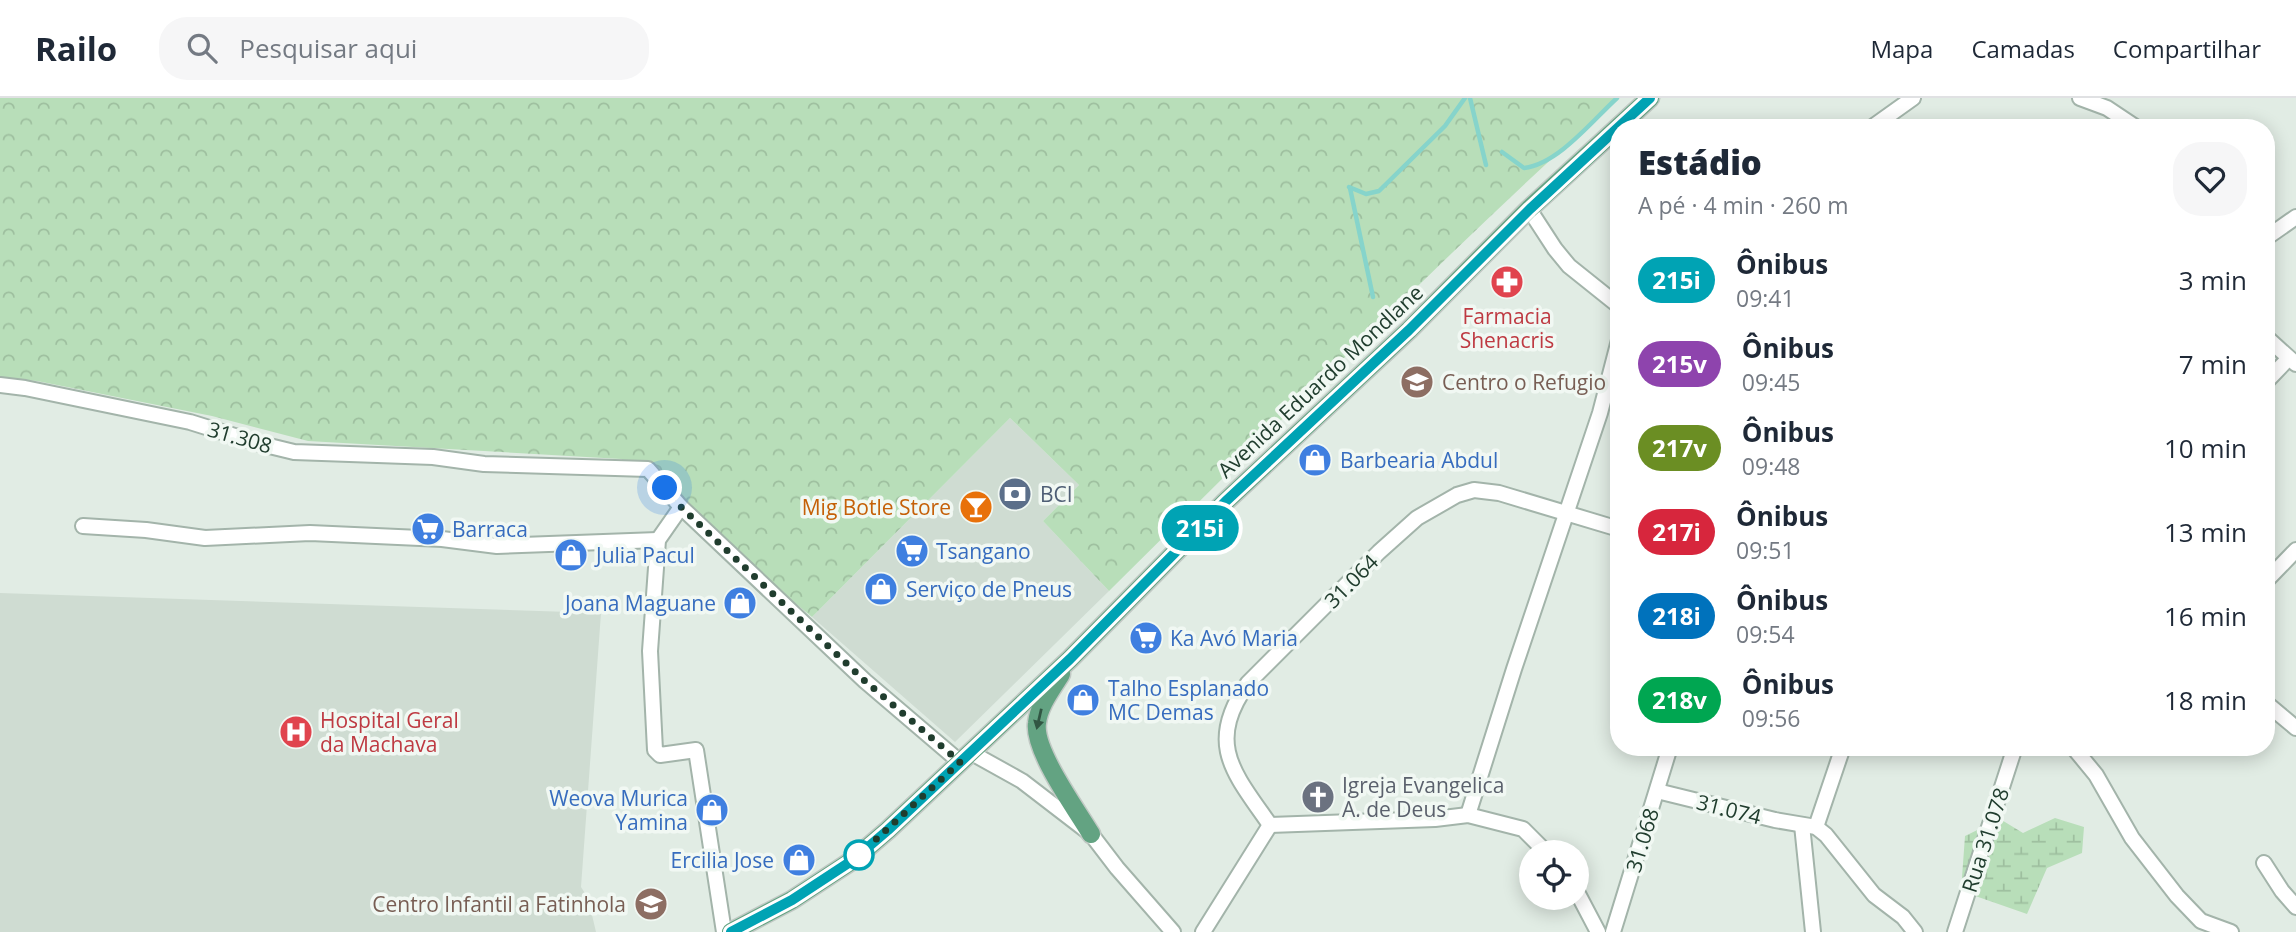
<!DOCTYPE html>
<html lang="pt">
<meta charset="utf-8">
<style>
body{margin:0;font-family:"Open Sans",sans-serif;background:#f6f6f7;color:#1f2937;height:100vh;display:flex;flex-direction:column;font-size:26px;white-space:nowrap}
*{box-sizing:border-box;margin:0}
p{font-size:23px;color:#747a83}
.icon{flex:none;width:38px;height:38px;fill:none;stroke:currentColor;stroke-width:2;stroke-linecap:round;stroke-linejoin:round}
.map{position:relative;flex:1;overflow:hidden}
.side{position:absolute;left:1610px;top:21px;width:665px;height:637px;display:flex;flex-direction:column;background:#fff;border-radius:28px;box-shadow:0 4px 18px #0003}
.side>*{flex:none}
.badge{padding:0 14px;border-radius:23px;font-size:24px;line-height:46px}
.fabs{position:absolute;left:1519px;top:742px;display:grid;gap:14px}
.fabs a{display:grid;place-items:center;width:70px;height:70px;border-radius:50%;background:#fff;box-shadow:0 4px 18px #0003;font-size:35px}
.you{position:absolute;width:35px;height:35px;margin:-18px;border:5px solid #fff;border-radius:50%;background:#1a73e8;box-shadow:0 0 0 10px #1a73e833}
.map>.badge{position:absolute;translate:-50% -50%;box-shadow:0 0 0 4px #fff}
.round{display:grid;place-items:center;flex:none;width:74px;height:74px;border-radius:28px;background:#f6f6f7}
.head{display:flex;align-items:center;justify-content:space-between;height:119px;padding:0 28px}
h1{font-size:33px;font-weight:800;line-height:52px}
ul{padding:0;list-style:none}
li{display:flex;align-items:center;gap:21px;height:84px;padding:0 28px}
li div{flex:1}
li b{display:block;font-size:26px}
li em{font-style:normal}
li .badge{min-width:77px;font-weight:700;text-align:center}
header{display:flex;align-items:center;gap:42px;box-sizing:border-box;height:98px;padding:0 35px;background:#fff;border-bottom:2px solid #e0e1e3}
header strong{font-size:33px}
nav{display:flex;gap:38px;margin-inline-start:auto;font-size:24px}
.search{width:490px;height:63px;background:#f6f6f7;display:flex;align-items:center;gap:18px;box-sizing:border-box;padding:0 24px;border-radius:28px;color:#747a83;font-size:26px}
.map>svg:first-child{display:block}
</style>
<header>
<strong>Railo</strong>
<div class="search"><svg class="icon" aria-label="search" viewBox="0 0 24 24"><circle cx="10" cy="10" r="6"/><path d="M15 15l6 6"/></svg>Pesquisar aqui</div>
<nav><a>Mapa</a><a>Camadas</a><a>Compartilhar</a></nav>
</header>
<div class="map">
<svg width="2296" height="834" viewBox="0 0 2296 834">
<defs>
<pattern id="forest-crowns" width="20" height="18" patternUnits="userSpaceOnUse" patternTransform="scale(1.75)"><rect width="20" height="18" fill="#b8deb9"/><path d="M2 6a3 3 0 1 1 6 0M12 15a3 3 0 1 1 6 0" fill="none" stroke="#9ebf9f"/></pattern>
<pattern id="wetland-marsh" width="20" height="14" patternUnits="userSpaceOnUse" patternTransform="scale(1.75)"><rect width="20" height="14" fill="#b8deb9"/><path d="M1 5h8M5 5V1M11 12h8M15 12V8" fill="none" stroke="#9ebf9f"/></pattern>
</defs>
<rect width="100%" height="100%" fill="#e1ece4"/>
<!-- built -->
<g fill="#cfdcd2">
<polygon points="1010,320 1079,387 1043,423 1109,493 955,644 812,519"/>
<polygon points="0,495 601,515 581,789 588,800 596,834 0,834"/>
</g>
<!-- forest -->
<path fill="url(#forest-crowns)" d="M 0,0 L 1618,0 C 1443,158 1277,327 1109,493 L 1043,423 L 1079,387 L 1010,320 L 812,519 L 621,361 L 308,343 L 212,318 L 37,283 L 0,280 Z"/>
<!-- wetland -->
<polygon fill="url(#wetland-marsh)" points="2055,720 2084,729 2082,755 2047,770 2027,816 1961,793 1965,738 2000,721 2023,735"/>
<g fill="none" stroke-linecap="round" stroke-linejoin="round">
<!-- stream -->
<g stroke="#86d4cb" stroke-width="4.5">
<polyline points="1470,0 1486,67"/>
<path d="M 1502,54 L 1524,70 C 1558,66 1592,23 1617,0"/>
<polyline points="1349,89 1366,96 1379,93 1445,28 1465,0"/>
<polyline points="1350,90 1373,199"/>
</g>
<defs>
<g id="minor">
<polyline points="2080,0 2107,10 2137,30"/>
<polyline points="1871,30 1913,0"/>
<polyline points="1529,111 1555,151 1569,168 1619,208"/>
<polyline points="2266,140 2296,119"/>
<polyline points="2266,239 2296,266"/>
<polyline points="2266,284 2288,261"/>
<polyline points="0,287 25,290 190,324 257,345 294,354 433,359 484,366 648,371 681,409 865,583 960,664"/>
<polyline points="681,409 658,442 650,553 655,652 660,657 696,652 724,834"/>
<polyline points="83,428 146,432 205,440 310,435 442,441 497,448 658,442"/>
<polyline points="2266,483 2296,452"/>
<polyline points="2266,605 2296,630"/>
<polyline points="2073,649 2096,677 2132,740 2177,798 2201,823 2231,834"/>
<polyline points="970,654 1022,683 1091,736 1117,770 1173,834"/>
<polyline points="1657,693 1775,722 1816,729 1826,737 1874,797 1903,819 1915,834"/>
<polyline points="1468,717 1514,571 1600,315 1619,242"/>
<path d="M 1270,727 C 1234,675 1205,646 1248,585 L 1379,454 L 1417,420 L 1457,397 L 1474,392 L 1499,395 L 1619,431"/>
<polyline points="1270,727 1435,721 1468,717 1523,731 1546,754"/>
<polyline points="1802,727 1813,834"/>
<polyline points="1816,729 1843,649"/>
<polyline points="2264,765 2282,793 2296,809"/>
<polyline points="1577,794 1598,834"/>
<polyline points="1203,834 1270,727"/>
<polyline points="1613,834 1670,649"/>
<polyline points="1955,834 2015,649"/>
</g>
<g id="major">
<path d="M 1061,576 C 1052,591 1039,607 1037,625 C 1033,652 1076,711 1091,736"/>
<polyline points="731,834 792,802 853,762 888,732 1070,561 1225,404 1409,232 1529,111 1650,0"/>
</g>
</defs>
<!-- minor casing -->
<use href="#minor" stroke="#a3b4aa" stroke-width="18"/>
<!-- major casing -->
<use href="#major" stroke="#c1c9c4" stroke-width="21"/>
<!-- minor -->
<use href="#minor" stroke="#fff" stroke-width="14"/>
<!-- major -->
<use href="#major" stroke="#63a382" stroke-width="18"/>
</g>
<!-- one-way arrows -->
<defs><path id="oneway-solid" d="M-6-.8H1V-3.2L6.5 0L1 3.2V.8H-6Z" transform="scale(1.75)"/></defs>
<use fill="#315643" href="#oneway-solid" transform="translate(1039 621) rotate(103)"/>
<g fill="none" stroke-linecap="round" stroke-linejoin="round">
<defs>
<polyline id="line" points="731,834 792,802 853,762 888,732 1070,561 1225,404 1409,232 1530,111 1650,0"/>
</defs>
<!-- line casing -->
<use href="#line" stroke="#fff" stroke-width="16"/>
<!-- line -->
<use href="#line" stroke="#00a3b4" stroke-width="10"/>
<!-- walk -->
<polyline stroke="#203d2e" stroke-width="7" stroke-dasharray="0 12.6" points="665,390 681,409 865,583 960,664 859,757"/>
</g>
<!-- icons -->
<defs>
<symbol id="pharmacy-disc" viewBox="-11 -11 22 22"><circle r="9.5" fill="#e0444e" stroke="#f1f8f3"/><path d="M-2-6h4v4h4v4h-4v4h-4v-4h-4v-4h4Z" fill="#fff"/></symbol>
<symbol id="school-disc" viewBox="-11 -11 22 22"><circle r="9.5" fill="#8d6e63" stroke="#f1f8f3"/><path d="M0-5L7-2L0 1L-7-2ZM-4 1L0 2.5L4 1V4Q0 6-4 4Z" fill="#fff"/></symbol>
<symbol id="shop-disc" viewBox="-11 -11 22 22"><circle r="9.5" fill="#3f7fe0" stroke="#f1f8f3"/><path d="M-5-2.5h2.3a2.7 3.5 0 0 1 5.4 0H5L5.5 6h-11ZM-1.5-2.5h3a1.5 2.3 0 0 0-3 0Z" fill="#fff"/></symbol>
<symbol id="bank-disc" viewBox="-11 -11 22 22"><circle r="9.5" fill="#5c6f8a" stroke="#f1f8f3"/><path d="M-6-4H6V4H-6ZM0-2.3a2.3 2.3 0 1 0 0 4.6a2.3 2.3 0 1 0 0-4.6Z" fill="#fff"/></symbol>
<symbol id="bar-disc" viewBox="-11 -11 22 22"><circle r="9.5" fill="#e8710a" stroke="#f1f8f3"/><path d="M-6-5H6L.8 .8V4.5H3.5V6h-7V4.5H-.8V.8Z" fill="#fff"/></symbol>
<symbol id="supermarket-disc" viewBox="-11 -11 22 22"><circle r="9.5" fill="#3f7fe0" stroke="#f1f8f3"/><path d="M-6-5.5h2.5l.6 2H6L4.5 2H-2.5L-4.4-4H-6ZM-1.5 3.2a1.3 1.3 0 1 0 .1 0ZM3 3.2a1.3 1.3 0 1 0 .1 0Z" fill="#fff"/></symbol>
<symbol id="hospital-disc" viewBox="-11 -11 22 22"><circle r="9.5" fill="#e0444e" stroke="#f1f8f3"/><path d="M-5-5h3v3.5h4V-5h3V5h-3V1.5h-4V5h-3Z" fill="#fff"/></symbol>
<symbol id="church-disc" viewBox="-11 -11 22 22"><circle r="9.5" fill="#6b7280" stroke="#f1f8f3"/><path d="M-1.2-6h2.4v3.5h3.3v2.4h-3.3V6h-2.4V-.1h-3.3v-2.4h3.3Z" fill="#fff"/></symbol>
</defs>
<g fill-rule="evenodd">
<use href="#pharmacy-disc" x="1488" y="165" width="38" height="38"/>
<use href="#school-disc" x="1398" y="265" width="38" height="38"/>
<use href="#shop-disc" x="1296" y="343" width="38" height="38"/>
<use href="#bank-disc" x="996" y="377" width="38" height="38"/>
<use href="#bar-disc" x="957" y="390" width="38" height="38"/>
<use href="#supermarket-disc" x="409" y="412" width="38" height="38"/>
<use href="#supermarket-disc" x="893" y="434" width="38" height="38"/>
<use href="#shop-disc" x="552" y="438" width="38" height="38"/>
<use href="#shop-disc" x="862" y="472" width="38" height="38"/>
<use href="#shop-disc" x="721" y="486" width="38" height="38"/>
<use href="#supermarket-disc" x="1127" y="521" width="38" height="38"/>
<use href="#shop-disc" x="1064" y="583" width="38" height="38"/>
<use href="#hospital-disc" x="277" y="615" width="38" height="38"/>
<use href="#church-disc" x="1299" y="680" width="38" height="38"/>
<use href="#shop-disc" x="693" y="693" width="38" height="38"/>
<use href="#shop-disc" x="780" y="743" width="38" height="38"/>
<use href="#school-disc" x="632" y="787" width="38" height="38"/>
</g>
<!-- markers -->
<circle fill="#fff" stroke="#00a3b4" stroke-width="3.5" cx="859" cy="757" r="14"/>
<g text-anchor="middle" dominant-baseline="central" stroke-width="7" stroke-linejoin="round" paint-order="stroke">
<!-- health labels -->
<g font-size="21" fill="#be3a42" stroke="#f1f8f3">
<text x="1507" y="218">Farmacia<tspan x="1507" dy="24">Shenacris</tspan></text>
<text x="320" y="622" text-anchor="start">Hospital Geral<tspan x="320" dy="24">da Machava</tspan></text>
</g>
<!-- street labels -->
<g font-size="21" fill="#203d2e" stroke="#f1f8f3">
<text transform="translate(1320 283) rotate(-43)">Avenida Eduardo Mondlane</text>
<text transform="translate(240 339) rotate(16)">31.308</text>
<text transform="translate(1351 483) rotate(-45)">31.064</text>
<text transform="translate(1729 711) rotate(14)">31.074</text>
<text transform="translate(1642 742) rotate(-73)">31.068</text>
<text transform="translate(1985 742) rotate(-72)">Rua 31.078</text>
</g>
<!-- education labels -->
<g font-size="21" fill="#785e54" stroke="#f1f8f3" text-anchor="start">
<text x="1442" y="284">Centro o Refugio</text>
<text x="626" y="806" text-anchor="end">Centro Infantil a Fatinhola</text>
</g>
<!-- shop labels -->
<g font-size="21" fill="#366cbe" stroke="#f1f8f3" text-anchor="start">
<text x="1340" y="362">Barbearia Abdul</text>
<text x="452" y="431">Barraca</text>
<text x="936" y="453">Tsangano</text>
<text x="596" y="457">Julia Pacul</text>
<text x="906" y="491">Serviço de Pneus</text>
<text x="716" y="505" text-anchor="end">Joana Maguane</text>
<text x="1170" y="540">Ka Avó Maria</text>
<text x="1108" y="590">Talho Esplanado<tspan x="1108" dy="24">MC Demas</tspan></text>
<text x="688" y="700" text-anchor="end">Weova Murica<tspan x="688" dy="24">Yamina</tspan></text>
<text x="774" y="762" text-anchor="end">Ercilia Jose</text>
</g>
<!-- service labels -->
<g font-size="21" fill="#4e5e75" stroke="#f1f8f3" text-anchor="start">
<text x="1040" y="396">BCI</text>
</g>
<!-- food labels -->
<g font-size="21" fill="#c56008" stroke="#f1f8f3" text-anchor="end">
<text x="951" y="409">Mig Botle Store</text>
</g>
<!-- worship labels -->
<g font-size="21" fill="#5b616d" stroke="#f1f8f3" text-anchor="start">
<text x="1342" y="687">Igreja Evangelica<tspan x="1342" dy="24">A. de Deus</tspan></text>
</g>
</g>
</svg>
<div class="fabs">
<a><svg class="icon" aria-label="locate" viewBox="0 0 24 24"><circle cx="12" cy="12" r="6"/><path d="M12 2v4M12 18v4M2 12h4M18 12h4"/></svg></a>
</div>
<div class="you" style="left:665px;top:390px"></div>
<b class="badge" style="left:1200px;top:430px;background:#00a3b4;color:#fff">215i</b>
<section class="side">
<div class="head"><div><h1>Estádio</h1><p>A pé · 4 min · 260 m</p></div><a class="round"><svg class="icon" aria-label="heart" viewBox="0 0 24 24"><path d="M12 20l-8-8c-3-5 5-10 8-4 3-6 11-1 8 4z"/></svg></a></div>
<ul>
<li><span class="badge" style="background:#00a3b4;color:#fff">215i</span><div><b>Ônibus</b><p>09:41</p></div><em>3 min</em></li>
<li><span class="badge" style="background:#8e44ad;color:#fff">215v</span><div><b>Ônibus</b><p>09:45</p></div><em>7 min</em></li>
<li><span class="badge" style="background:#6b8e23;color:#fff">217v</span><div><b>Ônibus</b><p>09:48</p></div><em>10 min</em></li>
<li><span class="badge" style="background:#d7263d;color:#fff">217i</span><div><b>Ônibus</b><p>09:51</p></div><em>13 min</em></li>
<li><span class="badge" style="background:#0072bc;color:#fff">218i</span><div><b>Ônibus</b><p>09:54</p></div><em>16 min</em></li>
<li><span class="badge" style="background:#00a651;color:#fff">218v</span><div><b>Ônibus</b><p>09:56</p></div><em>18 min</em></li>
</ul>
</section>
</div>
